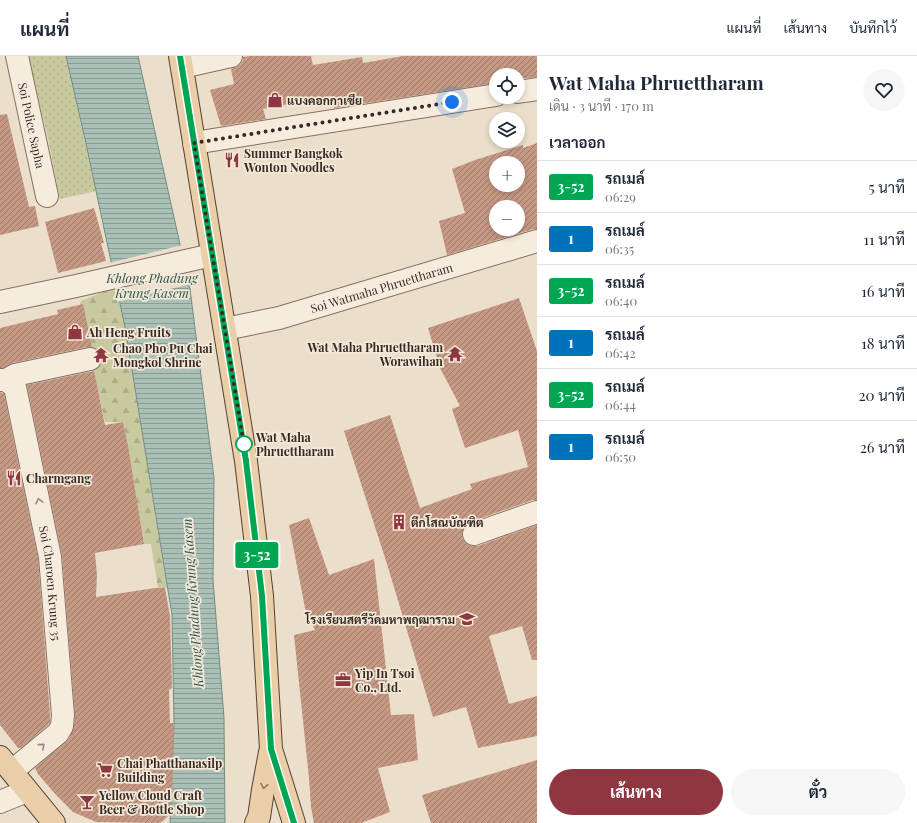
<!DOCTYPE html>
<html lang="th">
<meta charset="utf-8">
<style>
body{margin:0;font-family:"Playfair Display",Sarabun,serif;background:#f6f6f7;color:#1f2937;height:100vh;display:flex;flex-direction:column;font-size:15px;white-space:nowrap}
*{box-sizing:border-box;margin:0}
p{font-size:13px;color:#747a83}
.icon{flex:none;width:22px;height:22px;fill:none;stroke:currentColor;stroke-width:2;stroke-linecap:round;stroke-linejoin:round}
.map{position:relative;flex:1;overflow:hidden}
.details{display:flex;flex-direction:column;background:#fff;width:380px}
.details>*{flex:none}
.badge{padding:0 8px;border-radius:3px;font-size:14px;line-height:26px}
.controls{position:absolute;left:489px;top:12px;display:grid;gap:8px}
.controls a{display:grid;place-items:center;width:36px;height:36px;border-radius:50%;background:#fff;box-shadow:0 2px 6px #0003;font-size:20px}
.you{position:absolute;width:20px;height:20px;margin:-10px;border:3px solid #fff;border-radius:50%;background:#1a73e8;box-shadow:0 0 0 6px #1a73e833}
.map>.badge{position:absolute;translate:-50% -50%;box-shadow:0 0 0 2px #fff}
h2{padding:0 12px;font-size:15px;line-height:36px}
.round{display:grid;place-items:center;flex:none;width:42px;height:42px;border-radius:21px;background:#f6f6f7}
.summary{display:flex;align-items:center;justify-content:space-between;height:68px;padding:0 12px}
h1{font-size:19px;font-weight:700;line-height:30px}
.button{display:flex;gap:8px;margin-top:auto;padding:8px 12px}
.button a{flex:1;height:46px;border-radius:24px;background:#903640;color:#fff;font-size:16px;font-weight:700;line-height:46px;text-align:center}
.button a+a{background:#f6f6f7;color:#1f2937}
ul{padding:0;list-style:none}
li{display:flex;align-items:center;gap:12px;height:52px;padding:0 12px;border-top:1px solid #e0e1e3}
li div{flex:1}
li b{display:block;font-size:15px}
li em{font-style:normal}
li .badge{min-width:44px;font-weight:700;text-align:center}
header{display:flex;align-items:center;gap:24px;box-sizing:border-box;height:56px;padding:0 20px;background:#fff;border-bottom:1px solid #e0e1e3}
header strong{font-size:19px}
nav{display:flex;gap:22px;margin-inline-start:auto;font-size:14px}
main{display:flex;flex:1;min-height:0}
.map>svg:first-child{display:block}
</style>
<header>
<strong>แผนที่</strong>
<nav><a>แผนที่</a><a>เส้นทาง</a><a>บันทึกไว้</a></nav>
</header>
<main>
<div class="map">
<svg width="537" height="767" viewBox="0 0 537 767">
<defs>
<pattern id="forest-firs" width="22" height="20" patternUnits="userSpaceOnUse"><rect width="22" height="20" fill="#c8c99f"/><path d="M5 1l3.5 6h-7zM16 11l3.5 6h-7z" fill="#adad89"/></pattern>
<pattern id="park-dots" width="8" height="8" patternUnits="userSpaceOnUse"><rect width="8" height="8" fill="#c8c99f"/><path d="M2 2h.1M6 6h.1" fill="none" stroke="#adad89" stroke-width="1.8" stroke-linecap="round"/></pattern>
<pattern id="water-rules" width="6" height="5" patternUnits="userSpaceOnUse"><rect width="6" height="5" fill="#aac0b7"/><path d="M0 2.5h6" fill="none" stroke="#8b9c94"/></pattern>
<pattern id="building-hatch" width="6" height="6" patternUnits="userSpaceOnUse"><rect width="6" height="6" fill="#c59884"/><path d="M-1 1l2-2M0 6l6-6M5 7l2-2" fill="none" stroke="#a17c6c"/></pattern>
</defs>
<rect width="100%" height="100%" fill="#ebdeca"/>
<!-- forest -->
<polygon fill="url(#forest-firs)" points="116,231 125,271 167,532 158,532 151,488 144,488 130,401 123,366 105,366 79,252 81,245"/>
<!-- park -->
<polygon fill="url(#park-dots)" points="28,0 66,0 96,135 60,143 47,78"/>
<!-- water -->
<polygon fill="url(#water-rules)" stroke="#718e84" points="66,0 138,0 190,233 214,422 213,524 224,662 225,767 170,767 174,667 172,559 125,271 85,83"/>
<!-- pier -->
<polygon fill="#ebdeca" points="182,189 191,228 117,246 109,207"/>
<!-- building -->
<g fill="url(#building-hatch)" fill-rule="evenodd">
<polygon points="250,0 311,0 313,9 362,1 363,7 403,0 537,0 537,21 518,23 518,19 496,19 496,27 334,52 332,40 263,53 266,63 221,70 210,34 234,28 231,13 240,9 243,4 243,1"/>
<polygon points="7,58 29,151 35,150 39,170 0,179 0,59"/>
<path d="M 537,87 L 537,173 L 533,173 L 447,199 L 439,165 L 465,157 L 452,113 L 475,104 L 523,89 L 523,92 ZM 496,107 L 518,107 L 518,129 L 496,129 ZM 496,151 L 518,151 L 518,173 L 496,173 Z"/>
<polygon points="94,152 104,187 101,187 106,205 58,217 45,166"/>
<polygon points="519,242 537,295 537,444 533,444 470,466 464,470 462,476 462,482 466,487 471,490 478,490 537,469 537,604 532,604 522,570 489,580 509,648 537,640 537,680 478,692 466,651 433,661 387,508 344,375 390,359 420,452 472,433 470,428 528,411 518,374 465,392 452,353 460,350 440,312 428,272"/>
<polygon points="83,248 92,291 87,291 12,307 3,312 0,312 0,272 58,258 57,254"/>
<polygon points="94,315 105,369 123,366 129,395 144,488 95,497 97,519 96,541 155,532 165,532 170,560 172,632 169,634 170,667 174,667 172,751 169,759 162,766 158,767 96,766 73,756 56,739 38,718 35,712 69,683 74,671 75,658 62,499 27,329"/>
<polygon points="0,336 4,338 38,503 50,659 50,666 48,669 21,692 18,692 0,669"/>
<polygon points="309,462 329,519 374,503 391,659 414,658 418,704 378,712 390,756 361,767 314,767 311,751 309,722 294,579 315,574 305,552 289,469"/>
<polygon points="537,704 537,767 431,767 422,739"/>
</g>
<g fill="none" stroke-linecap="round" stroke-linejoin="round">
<defs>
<g id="minor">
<path id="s1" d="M 17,0 L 47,140"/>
<polyline points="182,11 231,0"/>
<polyline points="518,36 537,33"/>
<polyline points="194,87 496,39"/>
<polyline points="0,246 76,230 212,199"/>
<path id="s2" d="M 225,273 L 279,262 L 537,185"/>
<polyline points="0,324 6,324 15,319 90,303"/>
<path id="s3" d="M 6,324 L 15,331 L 50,501 L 63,659 L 62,670 L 58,677 L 12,715"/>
<polyline points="474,478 537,456"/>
<polyline points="0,746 27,735"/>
</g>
<g id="major">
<polyline points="180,0 246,405 262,540 271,693 294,767"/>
<polyline points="0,701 54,767"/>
<polyline points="256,767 259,761 263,734 270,696"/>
</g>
</defs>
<!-- minor casing -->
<use href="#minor" stroke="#867060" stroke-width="24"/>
<!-- major casing -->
<use href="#major" stroke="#554034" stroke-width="24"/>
<!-- minor -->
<use href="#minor" stroke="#f6ecdd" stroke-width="22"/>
<!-- major -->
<use href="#major" stroke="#eacea7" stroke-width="22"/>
</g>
<!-- one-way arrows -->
<defs><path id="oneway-chevron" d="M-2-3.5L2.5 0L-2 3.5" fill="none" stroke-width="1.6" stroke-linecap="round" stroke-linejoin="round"/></defs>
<g stroke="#978b80">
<use href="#oneway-chevron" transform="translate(39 445) rotate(-102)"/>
<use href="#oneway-chevron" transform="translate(42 690) rotate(-41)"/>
</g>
<use stroke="#917c64" href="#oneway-chevron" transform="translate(264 730) rotate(100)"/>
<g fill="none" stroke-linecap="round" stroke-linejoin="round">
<defs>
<polyline id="line" points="180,0 246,405 262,540 271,693 294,767"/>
</defs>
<!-- line casing -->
<use href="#line" stroke="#fff" stroke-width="9"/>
<!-- line -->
<use href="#line" stroke="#00a651" stroke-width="6"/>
<!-- walk -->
<path stroke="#382a22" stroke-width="4" stroke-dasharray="0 7.2" d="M 244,388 L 244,390 C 228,289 210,188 194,87 L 452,46"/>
</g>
<!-- icons -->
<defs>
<symbol id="shop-bare" viewBox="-9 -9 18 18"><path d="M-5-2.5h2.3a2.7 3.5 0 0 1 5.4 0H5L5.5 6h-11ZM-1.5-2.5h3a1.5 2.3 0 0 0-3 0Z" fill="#903640" stroke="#f3e9d9" stroke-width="2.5" paint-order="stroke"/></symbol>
<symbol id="restaurant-bare" viewBox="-9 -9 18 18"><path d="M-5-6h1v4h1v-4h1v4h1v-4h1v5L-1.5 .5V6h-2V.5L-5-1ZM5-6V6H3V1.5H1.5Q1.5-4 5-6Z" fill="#903640" stroke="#f3e9d9" stroke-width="2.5" paint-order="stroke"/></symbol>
<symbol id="temple-bare" viewBox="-9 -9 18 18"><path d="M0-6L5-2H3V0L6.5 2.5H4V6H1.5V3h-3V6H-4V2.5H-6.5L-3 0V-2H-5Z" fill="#903640" stroke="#f3e9d9" stroke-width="2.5" paint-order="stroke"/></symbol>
<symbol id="building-bare" viewBox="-9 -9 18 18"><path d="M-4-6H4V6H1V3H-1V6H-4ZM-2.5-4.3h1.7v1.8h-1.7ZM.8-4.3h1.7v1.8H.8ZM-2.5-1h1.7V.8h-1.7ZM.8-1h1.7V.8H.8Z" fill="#903640" stroke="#f3e9d9" stroke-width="2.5" paint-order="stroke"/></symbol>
<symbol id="school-bare" viewBox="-9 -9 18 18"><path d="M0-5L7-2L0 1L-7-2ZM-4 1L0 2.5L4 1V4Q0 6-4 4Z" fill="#903640" stroke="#f3e9d9" stroke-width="2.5" paint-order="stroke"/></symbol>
<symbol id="office-bare" viewBox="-9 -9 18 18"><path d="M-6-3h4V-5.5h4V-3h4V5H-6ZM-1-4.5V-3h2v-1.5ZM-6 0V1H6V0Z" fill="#903640" stroke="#f3e9d9" stroke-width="2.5" paint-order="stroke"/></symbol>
<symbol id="supermarket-bare" viewBox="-9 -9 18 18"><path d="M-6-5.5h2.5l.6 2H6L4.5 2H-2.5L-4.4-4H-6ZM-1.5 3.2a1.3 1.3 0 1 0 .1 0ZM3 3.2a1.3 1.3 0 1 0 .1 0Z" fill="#903640" stroke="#f3e9d9" stroke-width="2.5" paint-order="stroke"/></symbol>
<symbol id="bar-bare" viewBox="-9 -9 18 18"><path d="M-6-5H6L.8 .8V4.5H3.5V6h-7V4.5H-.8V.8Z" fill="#903640" stroke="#f3e9d9" stroke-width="2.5" paint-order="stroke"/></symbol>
</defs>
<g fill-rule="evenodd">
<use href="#shop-bare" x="264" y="33" width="22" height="22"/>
<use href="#restaurant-bare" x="221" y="93" width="22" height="22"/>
<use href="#shop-bare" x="64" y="265" width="22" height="22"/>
<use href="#temple-bare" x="444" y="287" width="22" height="22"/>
<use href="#temple-bare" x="90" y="288" width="22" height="22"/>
<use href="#restaurant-bare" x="3" y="411" width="22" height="22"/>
<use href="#building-bare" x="388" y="455" width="22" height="22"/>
<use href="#school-bare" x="456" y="552" width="22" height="22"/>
<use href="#office-bare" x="332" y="613" width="22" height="22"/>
<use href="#supermarket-bare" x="94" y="703" width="22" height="22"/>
<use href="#bar-bare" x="76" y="735" width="22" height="22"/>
</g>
<!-- markers -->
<circle fill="#fff" stroke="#00a651" stroke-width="2" cx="244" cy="388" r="8"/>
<g text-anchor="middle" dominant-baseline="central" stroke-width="3.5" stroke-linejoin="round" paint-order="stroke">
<!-- poi labels -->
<g font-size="12" font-weight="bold" fill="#382a22" stroke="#f3e9d9" text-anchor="start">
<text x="287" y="44">แบงคอกกาเซีย</text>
<text x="244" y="97">Summer Bangkok<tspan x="244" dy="14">Wonton Noodles</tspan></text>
<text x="87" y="276">Ah Heng Fruits</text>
<text x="443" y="291" text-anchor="end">Wat Maha Phruettharam<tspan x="443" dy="14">Worawihan</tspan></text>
<text x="113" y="292">Chao Pho Pu Chai<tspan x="113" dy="14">Mongkol Shrine</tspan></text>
<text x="26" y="422">Charmgang</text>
<text x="411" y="466">ตึกโสณบัณฑิต</text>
<text x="455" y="563" text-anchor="end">โรงเรียนสตรีวัดมหาพฤฒาราม</text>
<text x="355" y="617">Yip In Tsoi<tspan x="355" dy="14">Co., Ltd.</tspan></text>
<text x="117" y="707">Chai Phatthanasilp<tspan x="117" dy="14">Building</tspan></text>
<text x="99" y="739">Yellow Cloud Craft<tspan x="99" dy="14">Beer &amp; Bottle Shop</tspan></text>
</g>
<!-- street labels -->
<g font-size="12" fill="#382a22" stroke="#f3e9d9">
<text stroke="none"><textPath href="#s1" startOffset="71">Soi Police Sapha</textPath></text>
<text stroke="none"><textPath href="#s2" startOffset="162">Soi Watmaha Phruettharam</textPath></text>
<text stroke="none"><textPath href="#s3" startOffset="211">Soi Charoen Krung 35</textPath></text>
</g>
<!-- stop labels -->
<g font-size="12" font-weight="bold" fill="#382a22" stroke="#f3e9d9" text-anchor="start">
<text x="256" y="381">Wat Maha<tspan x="256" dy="14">Phruettharam</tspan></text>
</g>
<!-- water labels -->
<g font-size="13" font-style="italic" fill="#335650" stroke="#f3e9d9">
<text x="152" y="221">Khlong Phadung<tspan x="152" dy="15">Krung Kasem</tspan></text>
<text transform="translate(192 547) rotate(-94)">Khlong Phadung Krung Kasem</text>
</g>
</g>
</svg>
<div class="controls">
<a><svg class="icon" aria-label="locate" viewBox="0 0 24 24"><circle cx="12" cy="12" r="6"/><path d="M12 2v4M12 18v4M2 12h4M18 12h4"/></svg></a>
<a><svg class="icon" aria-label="layers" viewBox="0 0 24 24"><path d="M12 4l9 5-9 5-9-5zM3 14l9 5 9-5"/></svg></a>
<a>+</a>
<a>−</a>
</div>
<div class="you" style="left:452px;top:46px"></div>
<b class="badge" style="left:257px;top:499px;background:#00a651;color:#fff">3-52</b>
</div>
<section class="details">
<div class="summary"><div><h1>Wat Maha Phruettharam</h1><p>เดิน · 3 นาที · 170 m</p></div><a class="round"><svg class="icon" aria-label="heart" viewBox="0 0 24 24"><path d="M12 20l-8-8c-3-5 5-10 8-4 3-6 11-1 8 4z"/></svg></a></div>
<h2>เวลาออก</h2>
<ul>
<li><span class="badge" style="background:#00a651;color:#fff">3-52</span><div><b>รถเมล์</b><p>06:29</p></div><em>5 นาที</em></li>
<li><span class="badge" style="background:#0072bc;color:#fff">1</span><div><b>รถเมล์</b><p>06:35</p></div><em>11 นาที</em></li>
<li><span class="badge" style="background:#00a651;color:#fff">3-52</span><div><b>รถเมล์</b><p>06:40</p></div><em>16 นาที</em></li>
<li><span class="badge" style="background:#0072bc;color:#fff">1</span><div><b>รถเมล์</b><p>06:42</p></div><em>18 นาที</em></li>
<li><span class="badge" style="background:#00a651;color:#fff">3-52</span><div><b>รถเมล์</b><p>06:44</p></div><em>20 นาที</em></li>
<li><span class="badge" style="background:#0072bc;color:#fff">1</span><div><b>รถเมล์</b><p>06:50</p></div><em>26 นาที</em></li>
</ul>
<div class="button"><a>เส้นทาง</a><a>ตั๋ว</a></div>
</section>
</main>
